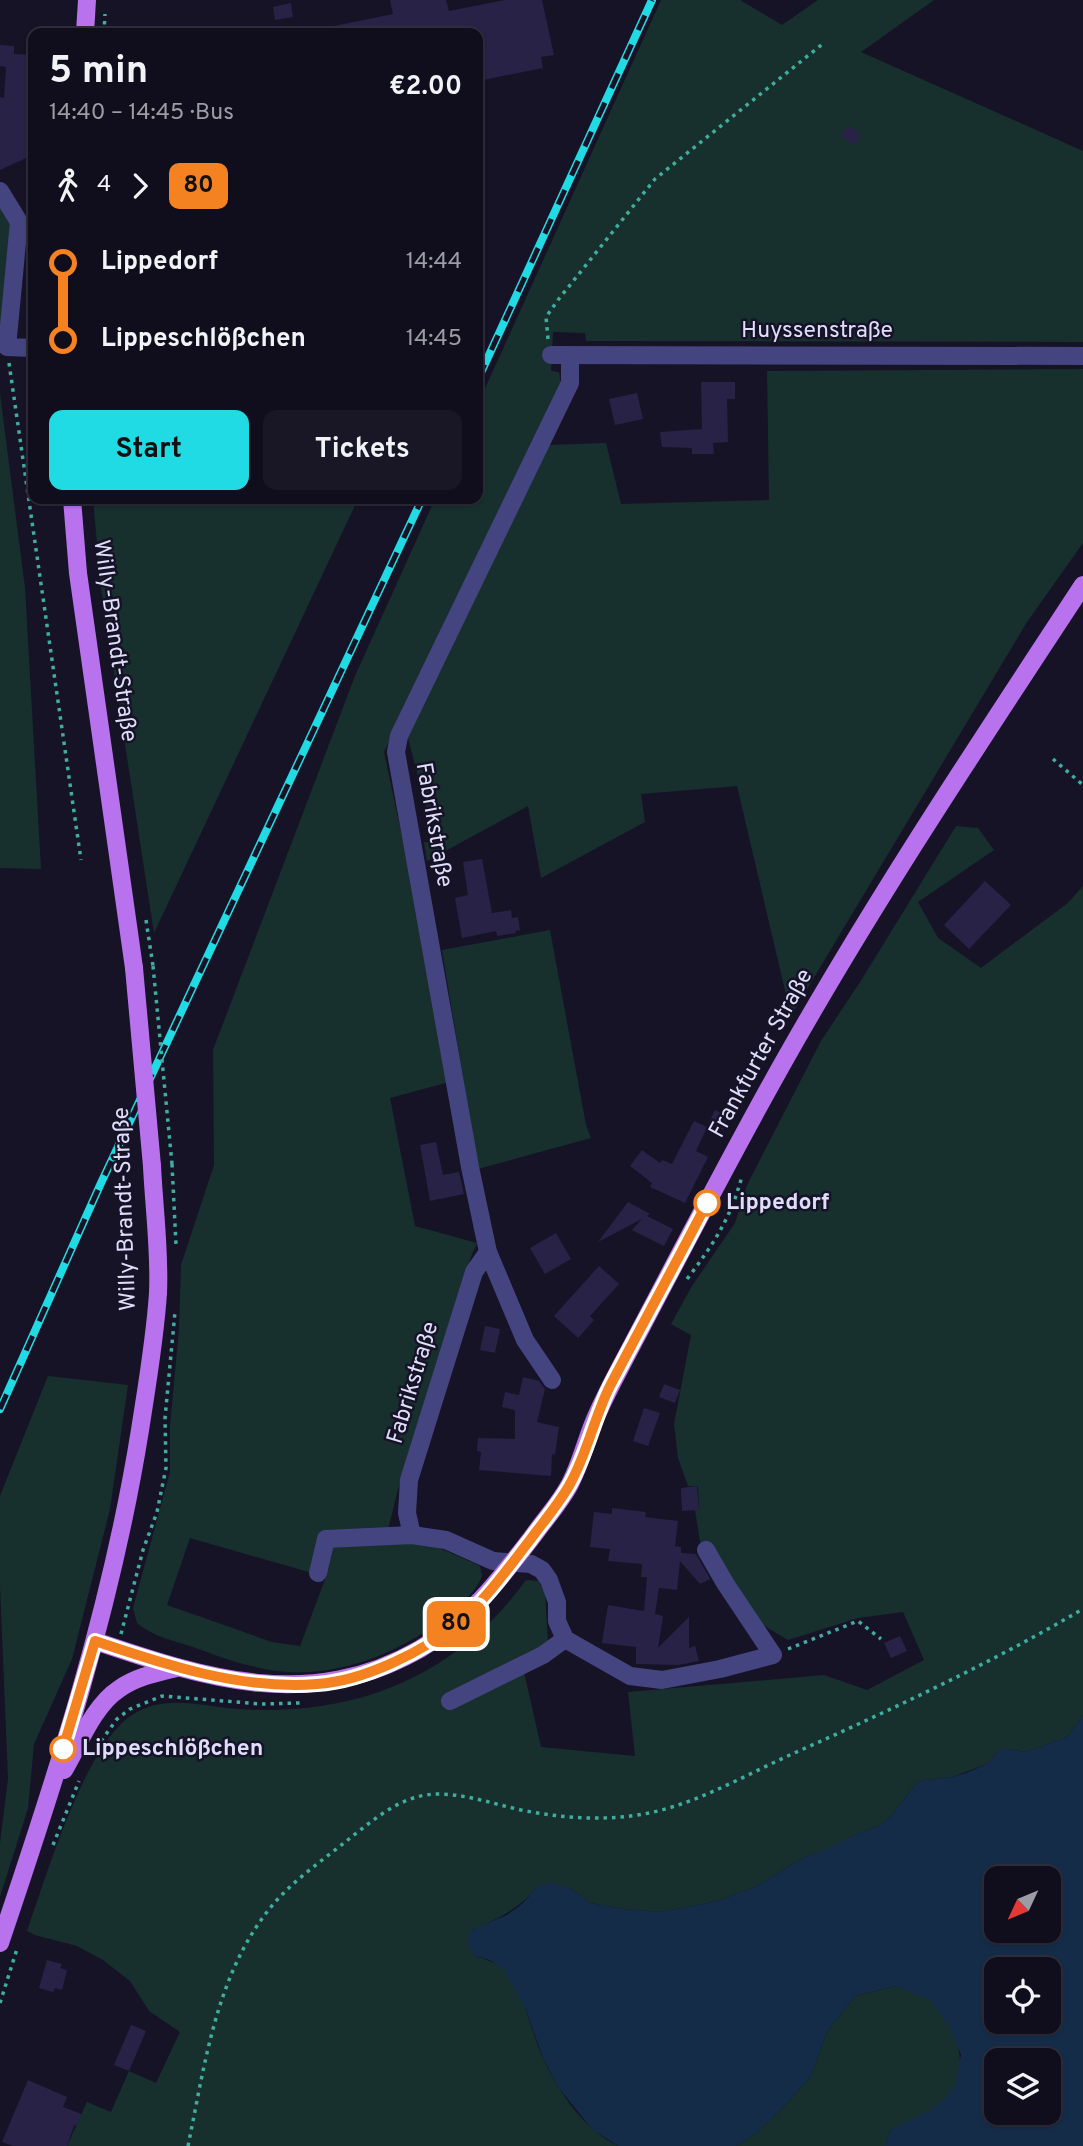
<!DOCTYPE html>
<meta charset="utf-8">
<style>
body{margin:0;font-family:Overpass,sans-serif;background:#191726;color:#f1f3f6;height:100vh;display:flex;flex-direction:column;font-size:26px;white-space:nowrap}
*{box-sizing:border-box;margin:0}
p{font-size:23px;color:#9c9ca4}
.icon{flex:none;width:38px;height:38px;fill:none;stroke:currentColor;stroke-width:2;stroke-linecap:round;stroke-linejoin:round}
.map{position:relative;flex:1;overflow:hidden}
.sheet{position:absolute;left:28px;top:28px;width:455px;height:476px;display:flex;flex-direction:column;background:#100e1d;border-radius:14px;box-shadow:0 2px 5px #0004,0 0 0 2px #302e3b}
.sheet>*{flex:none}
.badge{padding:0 14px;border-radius:10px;font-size:24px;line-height:46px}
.needle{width:46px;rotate:226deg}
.buttons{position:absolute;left:984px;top:1866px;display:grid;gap:14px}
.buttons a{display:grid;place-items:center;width:77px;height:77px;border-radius:14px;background:#100e1d;box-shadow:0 2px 5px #0004,0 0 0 2px #302e3b;font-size:35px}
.map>.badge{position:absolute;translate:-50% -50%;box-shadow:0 0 0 4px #fff}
.legs{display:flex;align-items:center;gap:10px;height:77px;padding:0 21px;font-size:23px}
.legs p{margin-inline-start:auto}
.summary{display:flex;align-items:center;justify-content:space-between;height:119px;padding:0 21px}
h1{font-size:38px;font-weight:700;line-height:52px}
.action{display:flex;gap:14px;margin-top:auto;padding:14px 21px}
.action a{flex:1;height:80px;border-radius:14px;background:#21dbe4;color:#111;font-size:28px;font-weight:700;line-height:80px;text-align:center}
.action a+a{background:#191726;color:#f1f3f6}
ul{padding:0 21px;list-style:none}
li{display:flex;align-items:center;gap:24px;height:77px;font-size:26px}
li i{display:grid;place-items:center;width:10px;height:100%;margin:0 9px;background:currentColor}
li i::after{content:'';width:18px;height:18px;margin:-9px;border:5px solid;border-radius:50%;background:#100e1d}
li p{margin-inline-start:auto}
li:first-child i{background:linear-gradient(#0000 50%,currentColor 0)}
li:last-child i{background:linear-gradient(currentColor 50%,#0000 0)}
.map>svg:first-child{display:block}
</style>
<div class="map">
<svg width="1083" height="2146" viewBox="0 0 1083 2146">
<rect width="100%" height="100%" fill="#161327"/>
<!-- green -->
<g fill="#17302e" fill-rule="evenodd">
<path d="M 661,0 L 740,0 L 782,25 L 818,0 L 934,0 L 861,52 L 1083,151 L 1083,342 L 586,341 L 585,333 L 553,332 L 551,371 L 559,372 L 561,385 L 384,752 L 404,846 L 449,1082 L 390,1098 L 415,1226 L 477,1243 L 472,1254 L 398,1489 L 388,1530 L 410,1543 L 435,1546 L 476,1564 L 480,1566 L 482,1576 C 477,1592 456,1608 443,1619 C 400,1652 344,1675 289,1672 C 257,1670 225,1659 196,1648 C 176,1641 153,1637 137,1623 L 133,1608 L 170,1472 L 170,1426 L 179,1329 L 181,1265 L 214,1165 L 213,1050 L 355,676 L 435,499 L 478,499 L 478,404 ZM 190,1538 L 326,1577 L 300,1646 L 272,1642 L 167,1605 Z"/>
<polygon points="0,207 15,230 0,340"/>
<path d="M 1083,369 L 1083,543 L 1027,622 L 791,1016 L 737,786 L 641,794 L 645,822 L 541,878 L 528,806 L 427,861 L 424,842 C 433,843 441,838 441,829 L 428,814 L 408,738 L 549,445 L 606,443 L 621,504 L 769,500 L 767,371 Z"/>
<polygon points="0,394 25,588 41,869 0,868"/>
<polygon points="93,499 358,499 154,933 101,588"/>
<path d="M 956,826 L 978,828 L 994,850 L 918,902 L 938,938 L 981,968 L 1068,903 L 1083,886 L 1083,1715 L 1069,1735 L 1062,1739 L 1025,1752 L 1010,1749 L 997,1752 L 987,1764 L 952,1777 L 924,1780 L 916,1784 L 892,1815 L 881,1825 L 859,1833 L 819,1853 L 804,1857 L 757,1886 L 718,1901 L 661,1912 L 623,1909 L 591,1903 L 570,1888 L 538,1886 C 519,1909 497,1920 469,1931 L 475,1956 C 485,1959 496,1962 504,1970 C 524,1991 531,2032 543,2058 C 558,2092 584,2129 618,2146 L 67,2146 L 87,2102 L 111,2112 L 129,2071 L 156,2083 L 180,2032 L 149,2011 L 130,1981 L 103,1960 L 77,1946 L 35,1935 L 27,1931 C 46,1877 85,1745 132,1715 C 165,1694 200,1706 236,1709 C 354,1717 455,1678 526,1580 L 538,1581 L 545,1591 L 548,1643 L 444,1698 L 444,1709 L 524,1672 L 541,1747 L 635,1756 L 628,1692 L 824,1675 L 867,1690 L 924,1660 L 903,1612 L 858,1618 L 788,1640 L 753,1619 L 702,1554 L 695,1510 L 699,1510 L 698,1486 L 688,1486 L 678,1458 L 674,1424 L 691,1335 L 671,1324 L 692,1286 L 735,1223 L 747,1185 L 821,1041 L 862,979 Z"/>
<polygon points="550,930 586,1125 591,1138 478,1169 442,950"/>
<polygon points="48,1376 128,1385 110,1509 72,1659 34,1744 28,1808 0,1897 0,1843 8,1779 0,1586 0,1496"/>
<path d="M 896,1986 C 906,1990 922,1993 930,2000 C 952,2018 970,2062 954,2088 C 941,2109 913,2119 892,2129 L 887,2137 L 886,2146 L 736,2146 L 753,2136 L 784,2107 L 811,2076 L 827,2032 L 855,1996 Z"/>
</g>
<!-- water -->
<path fill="#152c49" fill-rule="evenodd" d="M 1083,1715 L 1083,2146 L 886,2146 L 887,2137 L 892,2129 L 930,2110 L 941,2102 L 955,2086 L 961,2055 L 950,2027 L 930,2000 L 896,1986 L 855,1996 L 827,2032 L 811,2076 L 784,2107 L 753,2136 L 736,2146 L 618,2146 L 592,2129 L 558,2087 L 543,2058 L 526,2010 L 504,1970 L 490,1960 L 475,1956 L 467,1943 L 469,1931 L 507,1915 L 522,1904 L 538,1886 L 548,1883 L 570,1888 L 591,1903 L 623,1909 L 661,1912 L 718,1901 L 757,1886 L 804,1857 L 818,1853 L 859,1833 L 881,1825 L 892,1815 L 916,1784 L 924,1780 L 952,1777 L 966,1773 L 987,1764 L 997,1752 L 1004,1748 L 1025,1752 L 1062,1739 L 1069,1735 ZM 996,1878 L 1048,1878 L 1048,1930 L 996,1930 ZM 996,1969 L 1048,1969 L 1048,2021 L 996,2021 ZM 996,2060 L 1048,2060 L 1048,2112 L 996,2112 Z"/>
<!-- building -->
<g fill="#272246">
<polygon points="390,0 446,0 449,11 505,0 542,0 554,55 541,57 543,68 478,81 478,33 330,33 329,27 393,14"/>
<polygon points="291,3 293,17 275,20 273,7"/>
<polygon points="0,45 14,46 14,54 33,55 33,155 0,170 0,97 4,98 6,67 0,66"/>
<polygon points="849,125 861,135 854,145 841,136"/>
<polygon points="701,382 735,382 735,399 727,399 728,442 713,443 714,454 692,454 692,448 662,447 660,432 702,429"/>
<polygon points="637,393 643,419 615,425 609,399"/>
<polygon points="482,859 492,913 511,910 512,918 518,917 520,930 515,931 516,933 497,936 496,931 462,938 455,898 468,895 463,862"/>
<polygon points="985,881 1011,905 969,949 944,925"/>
<polygon points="715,1110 729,1117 723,1130 708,1124"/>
<polygon points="694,1121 707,1127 696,1151 708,1157 685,1203 650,1187 652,1183 630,1166 642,1150 660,1163 662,1160 672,1164"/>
<polygon points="436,1142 443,1175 459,1172 464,1194 430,1201 420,1145"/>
<polygon points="628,1202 650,1214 647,1216 673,1229 664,1246 632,1230 642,1219 598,1242"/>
<polygon points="556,1233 571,1259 545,1274 530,1248"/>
<polygon points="599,1266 619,1284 590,1316 594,1320 578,1338 554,1316"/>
<polygon points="485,1326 500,1329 495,1353 480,1350"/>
<polygon points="523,1377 539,1381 545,1389 537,1422 559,1427 555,1455 552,1454 551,1476 479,1470 481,1452 477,1451 478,1438 515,1439 515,1410 502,1407 505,1392 519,1395"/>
<polygon points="664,1384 680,1390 675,1403 659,1397"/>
<polygon points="644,1408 660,1413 648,1446 633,1441"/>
<polygon points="697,1486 699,1510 682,1511 681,1488"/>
<polygon points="612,1508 646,1512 645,1517 678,1521 675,1546 681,1547 681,1553 696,1554 710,1579 700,1584 680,1561 677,1590 659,1588 655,1614 663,1616 658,1648 689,1617 689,1648 695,1646 699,1661 678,1665 636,1664 636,1647 602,1643 608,1605 644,1611 647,1577 641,1577 642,1564 608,1561 610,1549 590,1547 594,1512 612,1514"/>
<polygon points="900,1636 907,1651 891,1658 884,1643"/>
<polygon points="47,1960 62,1964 60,1968 67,1970 62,1990 55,1988 53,1992 39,1988"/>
<polygon points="131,2025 146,2031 129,2071 114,2065"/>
<polygon points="28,2080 67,2097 63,2107 82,2114 77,2125 74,2126 67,2146 13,2146 2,2142"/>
</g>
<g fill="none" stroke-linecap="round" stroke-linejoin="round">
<!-- path -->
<g stroke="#3fada0" stroke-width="3.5" stroke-dasharray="3.5 5" stroke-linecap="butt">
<polyline points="104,33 105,14"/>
<polyline points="548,339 546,317 558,300 655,179 825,42"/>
<polyline points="9,363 81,860"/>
<polyline points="1053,759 1083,785"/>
<polyline points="146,920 153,966"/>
<polyline points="172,1164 176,1245"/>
<path d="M 687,1279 C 713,1245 731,1218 742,1176"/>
<polyline points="121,1634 143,1550 157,1512 166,1468 165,1418 175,1312"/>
<polyline points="788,1649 858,1621 881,1639"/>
<polyline points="101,1741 117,1719 130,1709 162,1696 261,1704 300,1703"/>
<polyline points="53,1845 79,1781"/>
<polyline points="0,2003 17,1949"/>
<path d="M 188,2146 C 205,2064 216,1974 271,1907 C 292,1881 323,1860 349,1839 C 377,1817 404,1793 441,1794 C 469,1795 494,1804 521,1810 C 567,1819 612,1822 658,1811 C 705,1799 748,1774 792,1754 C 891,1710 989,1664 1083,1609"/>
</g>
<!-- minor -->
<g stroke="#444580" stroke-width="18">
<polyline points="0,191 19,222 7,347 33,348"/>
<polyline points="551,355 1083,356"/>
<polyline points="552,1380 525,1340 488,1252 470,1167 396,752 399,736 570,383 570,355"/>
<polyline points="412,1535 407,1513 409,1480 474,1272 488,1252"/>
<polyline points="318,1573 326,1539 412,1535 446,1540 493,1561 531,1564 542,1570 549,1580 557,1602 557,1621 565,1639 630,1676 662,1680 720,1669 773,1655 725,1583 706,1550"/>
<polyline points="450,1701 543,1655 565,1639"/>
</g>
<!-- major -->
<g stroke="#b972ee" stroke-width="18">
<polyline points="85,33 87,0"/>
<polyline points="72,499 78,573 134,968"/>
<path d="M 95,1641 C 207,1679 310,1712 420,1649 C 468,1621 500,1579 533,1536 C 545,1519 560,1503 570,1484 C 580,1465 585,1444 593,1424 C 601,1404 611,1385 621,1366 C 675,1264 727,1162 784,1061 C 876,898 980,742 1083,585"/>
<path d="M 64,1770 C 79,1745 93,1706 119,1689 C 136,1677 156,1673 176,1668"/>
<path d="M 0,1943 C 57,1775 112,1606 140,1430 C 147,1385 155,1339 158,1293 C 160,1251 154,1208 152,1166"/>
</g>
<defs>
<g id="rail">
<polyline points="478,379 652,0"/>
<polyline points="0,1409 101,1183 422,499"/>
</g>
</defs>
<!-- rail casing -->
<use href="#rail" stroke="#21dbe4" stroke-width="8"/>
<!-- rail -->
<use href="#rail" stroke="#161327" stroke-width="5" stroke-dasharray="16" stroke-linecap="butt"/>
<!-- path-bridge -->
<polyline stroke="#3fada0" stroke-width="3.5" stroke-dasharray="3.5 5" stroke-linecap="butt" points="153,966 172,1164"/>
<!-- major-bridge -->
<polyline stroke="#b972ee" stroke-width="18" points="134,968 152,1166"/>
</g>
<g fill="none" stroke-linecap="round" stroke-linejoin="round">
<defs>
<path id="line-1" d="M 63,1749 L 95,1641 C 166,1665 241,1690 317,1684 C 364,1681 425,1651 461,1621 C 487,1598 509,1567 530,1540 C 543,1522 559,1504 570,1484 C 587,1454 594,1418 610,1386 C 642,1325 675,1265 707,1203"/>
</defs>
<!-- line-1 casing -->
<use href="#line-1" stroke="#fff" stroke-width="16"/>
<!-- line-1 -->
<use href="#line-1" stroke="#f58220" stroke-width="10"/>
</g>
<!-- markers -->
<g fill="#fff" stroke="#f58220" stroke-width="3.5">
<circle cx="707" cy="1203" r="12"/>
<circle cx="63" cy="1749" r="12"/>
</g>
<g text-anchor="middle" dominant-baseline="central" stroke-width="5" stroke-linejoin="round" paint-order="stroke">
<!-- street labels -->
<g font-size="23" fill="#dfddfb" stroke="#161327">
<text x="817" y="331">Huyssenstraße</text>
<text transform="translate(114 641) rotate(82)">Willy-Brandt-Straße</text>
<text transform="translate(433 825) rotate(80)">Fabrikstraße</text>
<text transform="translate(762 1054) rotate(-61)">Frankfurter Straße</text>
<text transform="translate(126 1209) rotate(-92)">Willy-Brandt-Straße</text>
<text transform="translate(414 1383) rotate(-73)">Fabrikstraße</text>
</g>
<!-- stop labels -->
<g font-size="23" font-weight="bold" fill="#dfddfb" stroke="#161327" text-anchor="start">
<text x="726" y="1203">Lippedorf</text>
<text x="82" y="1749">Lippeschlößchen</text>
</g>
</g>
</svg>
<div class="buttons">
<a><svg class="needle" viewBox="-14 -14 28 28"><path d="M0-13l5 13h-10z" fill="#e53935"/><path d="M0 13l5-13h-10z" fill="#9c9ca4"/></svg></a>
<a><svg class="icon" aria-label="locate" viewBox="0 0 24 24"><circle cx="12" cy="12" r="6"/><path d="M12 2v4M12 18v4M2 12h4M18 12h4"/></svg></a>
<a><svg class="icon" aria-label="layers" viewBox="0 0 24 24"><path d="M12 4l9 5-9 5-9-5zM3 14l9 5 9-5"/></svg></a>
</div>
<b class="badge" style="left:456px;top:1624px;background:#f58220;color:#111">80</b>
<section class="sheet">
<div class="summary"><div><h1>5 min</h1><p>14:40 – 14:45 · Bus</p></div><b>€2.00</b></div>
<div class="legs"><svg class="icon" aria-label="walk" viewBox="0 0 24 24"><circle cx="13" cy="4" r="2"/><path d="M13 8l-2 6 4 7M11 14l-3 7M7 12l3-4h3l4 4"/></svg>4<svg class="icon" aria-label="forward" viewBox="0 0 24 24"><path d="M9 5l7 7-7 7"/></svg><b class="badge" style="background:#f58220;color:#111">80</b></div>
<ul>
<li><i style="color:#f58220"></i><b>Lippedorf</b><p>14:44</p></li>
<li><i style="color:#f58220"></i><b>Lippeschlößchen</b><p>14:45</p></li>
</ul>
<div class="action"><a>Start</a><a>Tickets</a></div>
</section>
</div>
